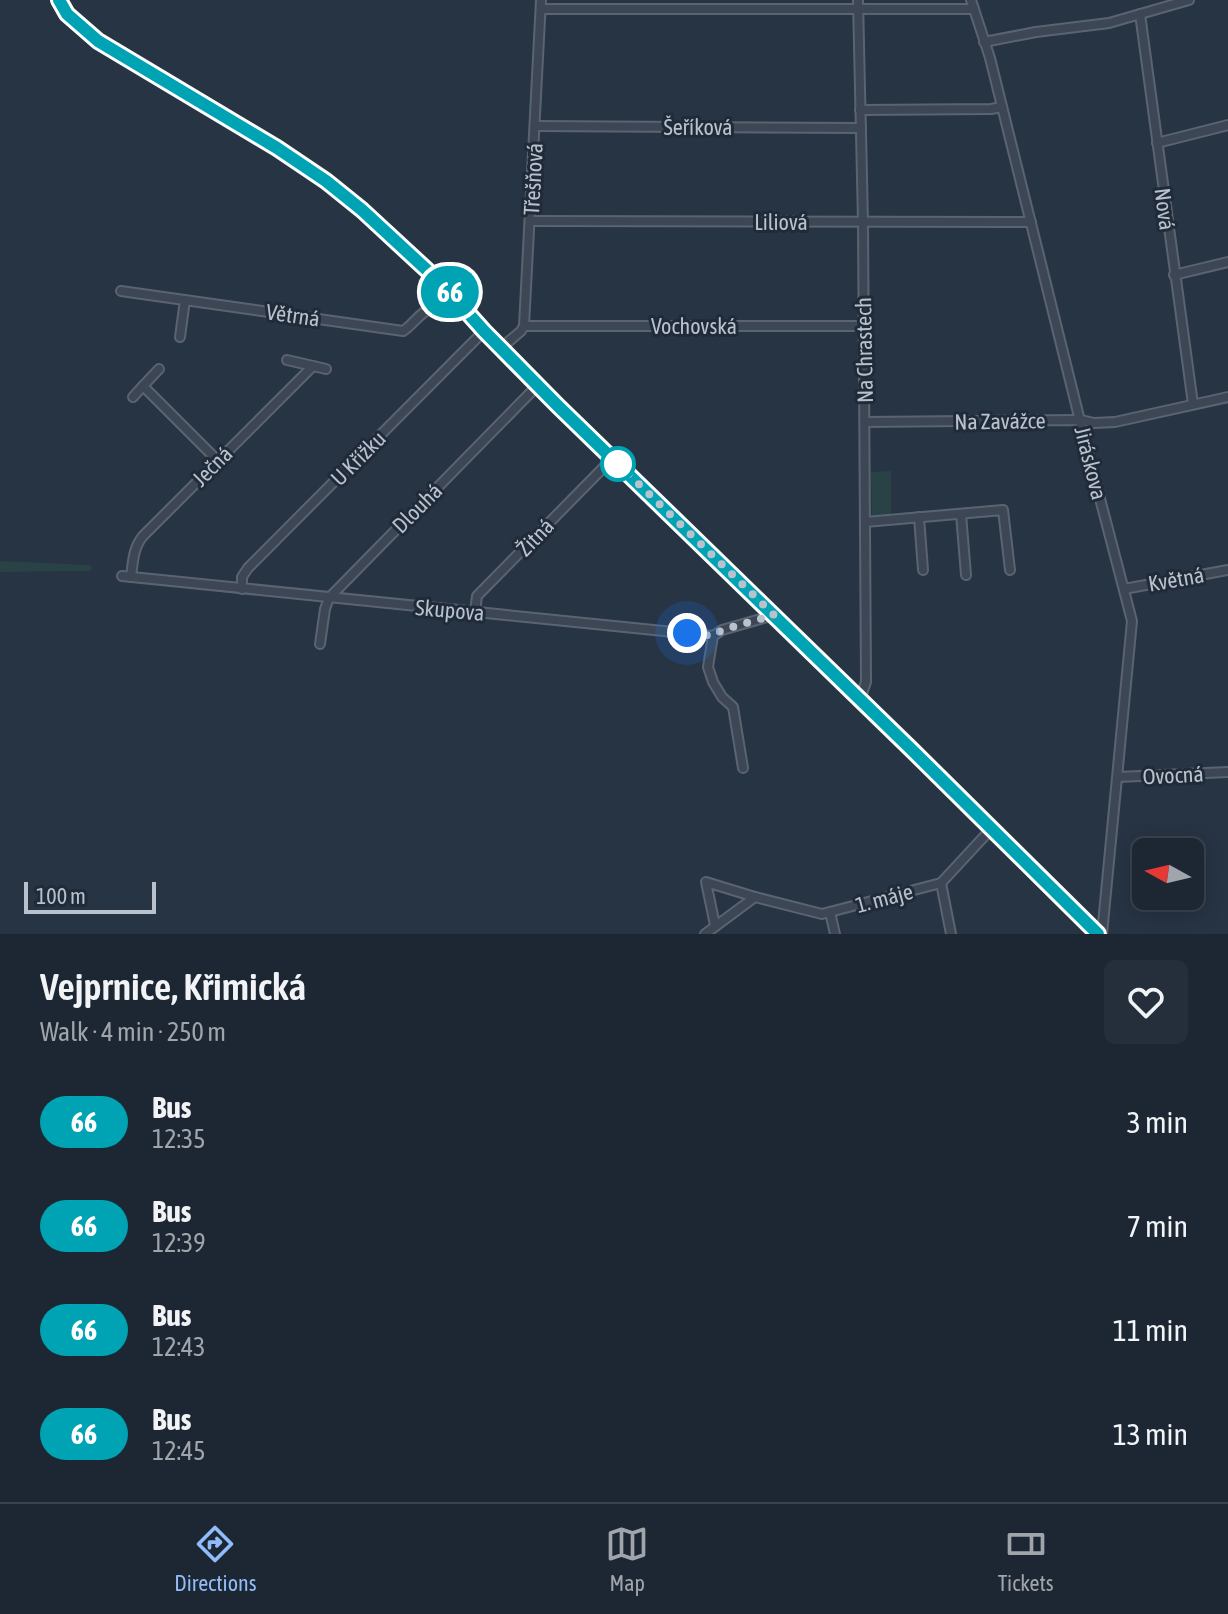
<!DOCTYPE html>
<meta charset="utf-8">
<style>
body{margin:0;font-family:"Asap Condensed",sans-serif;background:#252f3b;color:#f1f3f6;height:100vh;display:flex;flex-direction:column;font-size:30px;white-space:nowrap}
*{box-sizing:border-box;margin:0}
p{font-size:26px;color:#a0a5ac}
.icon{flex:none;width:44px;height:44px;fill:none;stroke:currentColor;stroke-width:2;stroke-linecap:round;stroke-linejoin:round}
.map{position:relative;height:934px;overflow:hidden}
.sheet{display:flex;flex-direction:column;background:#1d2733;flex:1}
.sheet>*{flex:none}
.badge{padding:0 16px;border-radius:26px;font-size:28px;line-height:52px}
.needle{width:52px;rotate:278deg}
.fabs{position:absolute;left:1132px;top:838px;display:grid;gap:16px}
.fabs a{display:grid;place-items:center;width:72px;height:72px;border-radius:12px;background:#1d2733;box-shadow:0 4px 20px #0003,0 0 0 2px #3b444e;font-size:40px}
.scale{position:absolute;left:24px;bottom:20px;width:132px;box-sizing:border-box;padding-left:8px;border:4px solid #b9c1cd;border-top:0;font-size:22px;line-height:28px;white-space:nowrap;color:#b9c1cd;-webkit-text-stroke:6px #202b39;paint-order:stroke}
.you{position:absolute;width:40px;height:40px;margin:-20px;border:6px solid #fff;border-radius:50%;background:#1a73e8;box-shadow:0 0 0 12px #1a73e833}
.map>.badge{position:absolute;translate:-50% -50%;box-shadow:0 0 0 4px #fff}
.round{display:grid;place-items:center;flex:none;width:84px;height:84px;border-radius:12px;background:#252f3b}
.head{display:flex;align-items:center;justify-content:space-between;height:136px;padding:0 40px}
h1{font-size:38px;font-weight:600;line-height:60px}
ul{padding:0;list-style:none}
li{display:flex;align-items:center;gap:24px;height:104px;padding:0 40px}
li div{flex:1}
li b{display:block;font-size:30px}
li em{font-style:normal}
li .badge{min-width:88px;font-weight:700;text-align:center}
.tabs{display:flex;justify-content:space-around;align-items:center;height:112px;border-top:2px solid #3b444e;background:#1d2733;font-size:22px;color:#a0a5ac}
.tabs a{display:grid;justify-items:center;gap:4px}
.tabs .on{color:#91bcfa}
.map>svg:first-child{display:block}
</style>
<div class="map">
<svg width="1228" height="934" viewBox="0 0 1228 934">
<rect width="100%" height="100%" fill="#273444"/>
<!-- green -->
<g fill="#294245">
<polygon points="891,471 891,514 872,515 871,472"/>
<polygon points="0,561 91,565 92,568 91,571 0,572"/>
</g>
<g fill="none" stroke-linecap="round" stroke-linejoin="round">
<defs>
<g id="street">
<polyline points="858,0 863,222 866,682 860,699"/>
<polyline points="971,0 990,58 1086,445 1132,621 1102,934"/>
<polyline points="541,9 974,9"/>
<polyline points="1140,14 1193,404"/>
<polyline points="984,42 1036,32 1109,23 1189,0"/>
<polyline points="860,110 991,109 1002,107"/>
<polyline points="536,126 861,128"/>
<polyline points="1157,143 1228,125"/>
<polyline points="530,221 1031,222"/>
<polyline points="1174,275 1228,262"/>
<path d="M 121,291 L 403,331 C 413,325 419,313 430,309 C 441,304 442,306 454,297"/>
<polyline points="524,326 864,326"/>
<polyline points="180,337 185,300"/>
<polyline points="501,348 521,331 524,326 541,0"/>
<polyline points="287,360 326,369"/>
<polyline points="143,386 159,369"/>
<polyline points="133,397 143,386 218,461"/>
<polyline points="865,422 1081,420 1094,423 1115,422 1228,397"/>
<polyline points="961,514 966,575"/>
<polyline points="919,517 923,570"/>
<polyline points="865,522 1003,510 1010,570"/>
<polyline points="122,576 713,636 722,630 774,615"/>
<path d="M 131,577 C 133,562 133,548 143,536 L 313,366"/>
<polyline points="242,589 242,577 248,568 484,331"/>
<polyline points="1124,589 1228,570"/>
<polyline points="475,612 477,596 604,467"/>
<polyline points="713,636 708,667 713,682 722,697 733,707 743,768"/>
<polyline points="320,644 325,609 329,598 538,385"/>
<polyline points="1118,777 1228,772"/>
<polyline points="941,883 951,934"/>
<polyline points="830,912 835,934"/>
<polyline points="715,925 706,882 755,897"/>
<polyline points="705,934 755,897 822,914 941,883 992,828"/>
</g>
<polyline id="secondary" points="59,0 67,14 98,41 277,148 326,181 362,210 442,284 484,331 558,406 1026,861 1098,934"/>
</defs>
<!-- street casing -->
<use href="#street" stroke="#5a6471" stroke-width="12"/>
<!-- secondary casing -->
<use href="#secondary" stroke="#5a6471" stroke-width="15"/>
<!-- street -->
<use href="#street" stroke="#3c4654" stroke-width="8"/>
<!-- secondary -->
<use href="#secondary" stroke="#495567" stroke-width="11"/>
</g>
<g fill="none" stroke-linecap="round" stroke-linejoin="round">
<defs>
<polyline id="line" points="59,0 67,14 98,41 277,148 326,181 362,210 442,284 484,331 558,406 912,750 1098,934"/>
</defs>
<!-- line casing -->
<use href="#line" stroke="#fff" stroke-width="18"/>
<!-- line -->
<use href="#line" stroke="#00a3b4" stroke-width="12"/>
<!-- walk -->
<polyline stroke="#b9c1cd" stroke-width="8" stroke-dasharray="0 14.4" points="618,464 613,459 774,615 722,630 713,636 687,633"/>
</g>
<!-- markers -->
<circle fill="#fff" stroke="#00a3b4" stroke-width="4" cx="618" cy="464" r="16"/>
<g text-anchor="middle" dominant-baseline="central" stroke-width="6" stroke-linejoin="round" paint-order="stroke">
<!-- street labels -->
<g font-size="22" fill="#b9c1cd" stroke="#202b39">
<text x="698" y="127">Šeříková</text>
<text transform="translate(533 179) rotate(-87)">Třešňová</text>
<text transform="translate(1165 209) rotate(83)">Nová</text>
<text x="781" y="222">Liliová</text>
<text transform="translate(293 315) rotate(8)">Větrná</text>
<text x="694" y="326">Vochovská</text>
<text transform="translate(864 350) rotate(-91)">Na Chrastech</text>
<text transform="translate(1000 421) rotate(-1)">Na Zavážce</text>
<text transform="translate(358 458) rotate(-45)">U Křížku</text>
<text transform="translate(1091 463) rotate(76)">Jiráskova</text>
<text transform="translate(212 466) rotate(-45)">Ječná</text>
<text transform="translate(417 508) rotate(-45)">Dlouhá</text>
<text transform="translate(535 537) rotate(-46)">Žitná</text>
<text transform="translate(1176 579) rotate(-10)">Květná</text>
<text transform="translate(450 610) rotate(5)">Skupova</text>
<text transform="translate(1173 775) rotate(-3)">Ovocná</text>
<text transform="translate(884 898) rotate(-15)">1. máje</text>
</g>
</g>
</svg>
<div class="fabs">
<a><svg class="needle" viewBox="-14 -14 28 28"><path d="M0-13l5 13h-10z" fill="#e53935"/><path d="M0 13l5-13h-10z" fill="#a0a5ac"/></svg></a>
</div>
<div class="scale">100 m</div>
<div class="you" style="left:687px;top:633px"></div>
<b class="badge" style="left:450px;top:292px;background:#00a3b4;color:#fff">66</b>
</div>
<section class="sheet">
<div class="head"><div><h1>Vejprnice, Křimická</h1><p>Walk · 4 min · 250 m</p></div><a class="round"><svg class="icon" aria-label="heart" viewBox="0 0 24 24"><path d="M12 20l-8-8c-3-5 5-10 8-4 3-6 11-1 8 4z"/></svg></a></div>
<ul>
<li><span class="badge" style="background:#00a3b4;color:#fff">66</span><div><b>Bus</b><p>12:35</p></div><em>3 min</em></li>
<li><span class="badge" style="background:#00a3b4;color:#fff">66</span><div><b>Bus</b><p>12:39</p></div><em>7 min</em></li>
<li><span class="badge" style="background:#00a3b4;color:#fff">66</span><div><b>Bus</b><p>12:43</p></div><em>11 min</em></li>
<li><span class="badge" style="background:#00a3b4;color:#fff">66</span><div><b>Bus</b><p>12:45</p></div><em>13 min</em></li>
</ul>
</section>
<nav class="tabs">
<a class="on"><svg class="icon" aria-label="directions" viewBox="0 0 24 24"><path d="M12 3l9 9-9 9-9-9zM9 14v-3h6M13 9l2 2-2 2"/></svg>Directions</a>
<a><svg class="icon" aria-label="map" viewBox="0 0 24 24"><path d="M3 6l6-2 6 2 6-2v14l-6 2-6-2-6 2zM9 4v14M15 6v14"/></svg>Map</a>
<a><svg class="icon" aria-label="tickets" viewBox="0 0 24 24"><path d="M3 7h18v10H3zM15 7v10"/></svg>Tickets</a>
</nav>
